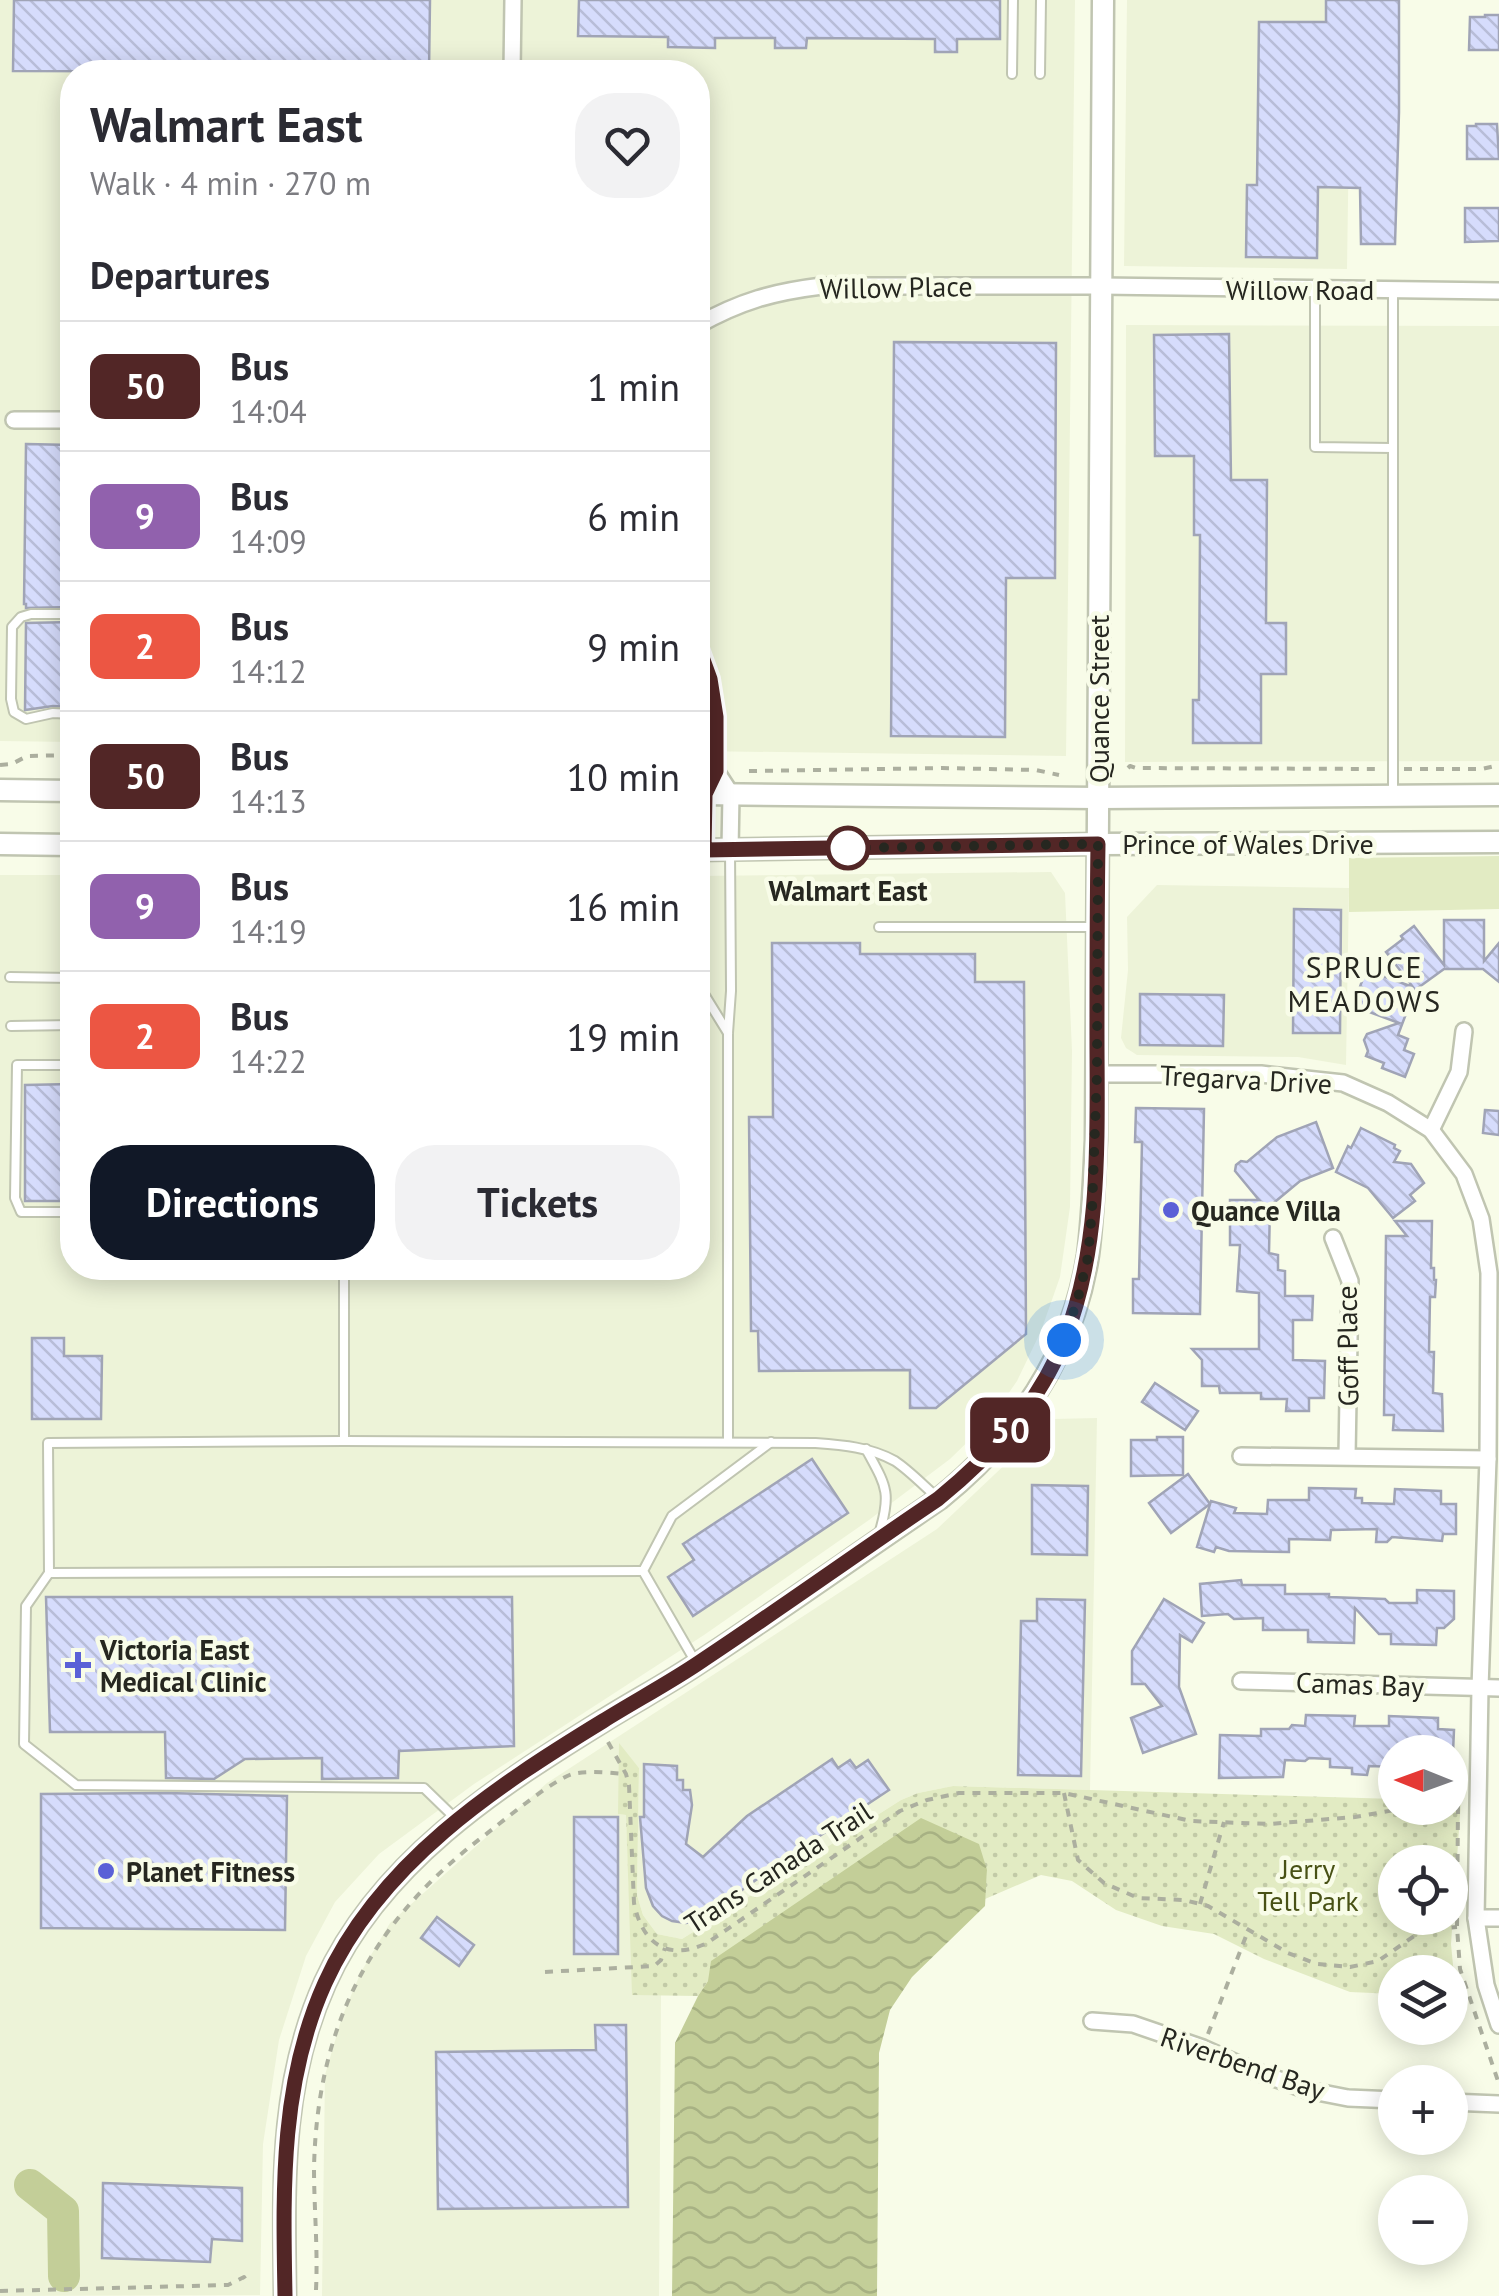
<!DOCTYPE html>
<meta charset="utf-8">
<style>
body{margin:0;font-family:"PT Sans",sans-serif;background:#f2f2f3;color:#2b2b33;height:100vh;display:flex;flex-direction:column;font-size:38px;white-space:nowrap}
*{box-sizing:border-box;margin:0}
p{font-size:32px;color:#7c7c81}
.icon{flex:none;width:55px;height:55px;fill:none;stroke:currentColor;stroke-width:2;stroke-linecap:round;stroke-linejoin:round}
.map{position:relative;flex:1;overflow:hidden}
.drawer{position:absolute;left:60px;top:60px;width:650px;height:1220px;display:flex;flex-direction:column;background:#fff;border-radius:40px;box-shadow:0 5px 25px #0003}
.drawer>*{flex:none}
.badge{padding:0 20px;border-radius:15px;font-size:35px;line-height:65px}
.needle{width:65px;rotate:271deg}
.buttons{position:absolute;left:1378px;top:1735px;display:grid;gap:20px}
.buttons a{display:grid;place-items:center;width:90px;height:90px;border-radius:50%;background:#fff;box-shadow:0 5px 25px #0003;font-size:50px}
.you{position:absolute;width:50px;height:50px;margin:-25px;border:8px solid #fff;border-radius:50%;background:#1a73e8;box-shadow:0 0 0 15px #1a73e833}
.map>.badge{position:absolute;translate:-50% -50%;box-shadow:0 0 0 5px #fff}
h2{padding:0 30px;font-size:38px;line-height:90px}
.round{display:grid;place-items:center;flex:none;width:105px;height:105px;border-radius:40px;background:#f2f2f3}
.overview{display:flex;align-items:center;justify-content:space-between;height:170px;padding:0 30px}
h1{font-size:48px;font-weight:700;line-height:75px}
.button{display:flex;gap:20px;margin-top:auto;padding:20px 30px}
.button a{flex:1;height:115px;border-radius:40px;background:#111827;color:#fff;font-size:40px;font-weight:700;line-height:115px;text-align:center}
.button a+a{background:#f2f2f3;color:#2b2b33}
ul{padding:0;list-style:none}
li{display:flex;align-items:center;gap:30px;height:130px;padding:0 30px;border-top:2px solid #e1e1e2}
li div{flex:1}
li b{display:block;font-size:38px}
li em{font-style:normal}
li .badge{min-width:110px;font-weight:700;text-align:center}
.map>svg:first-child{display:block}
</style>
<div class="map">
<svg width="1499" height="2296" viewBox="0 0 1499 2296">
<defs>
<pattern id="park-dots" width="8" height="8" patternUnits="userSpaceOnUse" patternTransform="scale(2.5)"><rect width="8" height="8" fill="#e2ebc3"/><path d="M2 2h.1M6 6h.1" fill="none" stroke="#c2caa7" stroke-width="1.8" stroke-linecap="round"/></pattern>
<pattern id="water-waves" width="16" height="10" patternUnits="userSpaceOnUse" patternTransform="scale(2.5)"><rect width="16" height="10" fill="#c3ce98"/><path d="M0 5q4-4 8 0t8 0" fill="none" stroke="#a7b183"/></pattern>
<pattern id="building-back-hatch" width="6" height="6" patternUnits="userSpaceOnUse" patternTransform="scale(2.5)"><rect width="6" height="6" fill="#d6dcfc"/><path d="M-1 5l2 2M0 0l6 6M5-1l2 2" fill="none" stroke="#b8bdd8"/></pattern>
</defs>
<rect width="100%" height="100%" fill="#f8fce8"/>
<!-- built -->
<g fill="#edf3d8">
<polygon points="0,0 1075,0 1066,756 698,751 698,72 72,72 72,742 0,741"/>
<polygon points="1127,0 1351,0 1347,269 1124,266"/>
<polygon points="1126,325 1499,326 1499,761 1125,762"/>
<polygon points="1051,872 1065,893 1072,1051 1070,1207 1060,1277 1041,1331 1017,1381 990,1420 950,1459 869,1520 704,1635 474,1784 379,1854 335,1902 306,1956 279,2040 263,2144 260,2295 0,2296 0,875 72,875 72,1268 698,1268 698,876"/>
<polygon points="1157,885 1349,888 1346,1065 1298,1057 1137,1055 1126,1048 1121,1038 1128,970 1127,917"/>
<polygon points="1097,1418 1090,1790 953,1786 918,1793 901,1800 682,1939 657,1934 643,1915 637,1895 639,1768 619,1745 619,1814 626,1815 633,1994 661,1995 659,2296 322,2296 325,2075 342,2017 361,1972 390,1923 547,1783 937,1529 1053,1419"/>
</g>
<!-- grass -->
<polygon fill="#e2ebc3" points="1499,856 1499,909 1349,912 1349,858"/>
<!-- park -->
<path fill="url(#park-dots)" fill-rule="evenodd" d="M 619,1743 L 639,1768 L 637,1895 L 643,1915 L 657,1934 L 682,1939 L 901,1800 L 918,1793 L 953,1786 L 1395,1799 L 1395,1808 L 1450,1808 L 1450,1800 L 1461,1801 L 1451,1944 L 1455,1986 L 1450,1987 L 1450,1972 L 1395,1972 L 1395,1994 L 1350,1992 L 1264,1959 L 1214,1934 L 1162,1926 L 1116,1910 L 1072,1881 L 1041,1875 L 985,1899 L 987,1870 L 708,1981 L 698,1996 L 632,1995 L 626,1815 L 618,1814 ZM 1395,1862 L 1450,1862 L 1450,1918 L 1395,1918 Z"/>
<!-- water -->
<polygon fill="url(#water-waves)" points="921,1818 979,1844 987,1870 985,1906 912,1977 890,2010 879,2053 877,2296 672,2296 675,2043 698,1996 708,1981 711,1961"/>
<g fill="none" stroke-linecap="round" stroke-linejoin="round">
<!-- river -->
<polyline stroke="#c3ce98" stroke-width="32" points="30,2185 63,2211 64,2276"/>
</g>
<!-- building -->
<g fill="url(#building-back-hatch)" stroke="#a0a4b6" stroke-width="2.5">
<polygon points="14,0 430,0 429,72 13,71"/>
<polygon points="579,0 1000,0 1000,39 957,39 957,52 935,52 935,39 807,38 806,48 775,48 775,38 715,38 715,48 668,47 668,37 578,36"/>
<polygon points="1326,0 1399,0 1399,112 1395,244 1361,244 1360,188 1318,187 1317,258 1246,257 1247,185 1257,185 1259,22 1326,22"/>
<polygon points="1485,15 1499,15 1499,50 1469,50 1470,17 1485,17"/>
<polygon points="1476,124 1497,124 1499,159 1467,159 1467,126 1476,126"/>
<polygon points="1465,208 1499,208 1499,241 1465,242"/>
<polygon points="1229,334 1231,480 1267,480 1266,623 1286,623 1286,674 1261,674 1261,743 1193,743 1193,700 1199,700 1200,535 1194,535 1194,456 1155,456 1154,335"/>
<polygon points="894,342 1056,343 1055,578 1006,578 1005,737 891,736"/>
<polygon points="26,444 72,445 72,607 26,608 26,604 24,604"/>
<polygon points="72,622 72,707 53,706 25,710 26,623"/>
<polygon points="1294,909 1341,910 1340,1033 1293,1033"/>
<polygon points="1444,920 1484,920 1484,961 1499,943 1499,982 1483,969 1444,969 1415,990 1398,1035 1408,1039 1404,1050 1414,1054 1405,1077 1382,1068 1384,1063 1366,1056 1368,1051 1364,1040 1367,1034 1399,1023 1353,1006 1366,970 1413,987 1386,952 1403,939 1401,936 1414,926 1444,965"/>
<polygon points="772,943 860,943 860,954 975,954 975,982 1024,982 1026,1334 936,1408 910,1408 910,1370 759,1371 758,1331 751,1331 749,1117 773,1117"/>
<polygon points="1140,994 1224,995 1223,1046 1140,1045"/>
<polygon points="72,1084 72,1201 25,1201 25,1085"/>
<polygon points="1136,1108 1204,1109 1200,1314 1133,1313 1133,1279 1139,1279 1142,1142 1135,1142"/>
<polygon points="1485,1110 1499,1111 1499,1135 1483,1133"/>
<polygon points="1316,1122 1333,1168 1300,1181 1270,1206 1269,1253 1278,1255 1278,1270 1285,1271 1285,1296 1313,1296 1312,1320 1293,1320 1293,1360 1325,1361 1324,1398 1309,1398 1309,1411 1286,1411 1287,1399 1261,1399 1261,1393 1220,1393 1219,1386 1202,1386 1202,1360 1192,1349 1259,1349 1259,1293 1237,1291 1240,1245 1230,1245 1230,1200 1259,1200 1235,1171 1236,1165 1241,1161 1247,1162 1277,1137"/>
<polygon points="1361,1128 1395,1145 1394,1148 1400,1151 1394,1162 1411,1164 1424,1183 1410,1195 1415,1201 1393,1218 1368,1188 1336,1172 1348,1146 1351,1148"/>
<polygon points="1395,1221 1432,1221 1431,1268 1434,1268 1434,1280 1436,1280 1435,1297 1430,1297 1429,1352 1434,1352 1433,1393 1442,1394 1443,1431 1393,1430 1394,1415 1384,1415 1386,1236 1407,1236"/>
<polygon points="32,1338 64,1338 64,1356 102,1356 101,1419 32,1419"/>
<polygon points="1155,1383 1198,1411 1185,1430 1142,1402"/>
<polygon points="1157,1437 1183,1437 1183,1475 1131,1476 1131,1440 1157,1440"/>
<polygon points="812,1459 848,1513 693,1616 668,1577 694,1560 683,1544"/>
<polygon points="1188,1474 1210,1504 1171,1533 1149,1503"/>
<polygon points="1032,1485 1088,1486 1087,1555 1032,1554"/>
<polygon points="1309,1488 1356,1489 1355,1498 1362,1498 1362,1503 1394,1504 1395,1489 1441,1491 1441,1504 1456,1504 1456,1534 1443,1534 1442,1541 1392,1537 1387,1542 1376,1542 1377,1529 1331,1530 1330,1540 1289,1539 1289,1552 1229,1551 1216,1547 1214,1552 1197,1547 1211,1501 1236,1508 1234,1513 1267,1514 1268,1500 1309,1500"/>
<polygon points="1241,1580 1242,1585 1285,1585 1285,1594 1329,1594 1329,1597 1385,1599 1389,1603 1417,1603 1417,1590 1454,1591 1454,1619 1444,1628 1437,1628 1436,1645 1391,1644 1391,1634 1379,1634 1355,1608 1354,1643 1308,1642 1308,1630 1263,1630 1263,1618 1234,1619 1228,1614 1202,1616 1200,1584"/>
<polygon points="46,1597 512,1597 514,1746 399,1751 398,1778 322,1779 322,1758 245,1759 214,1779 166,1778 165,1732 50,1732"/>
<polygon points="1037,1599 1085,1600 1081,1776 1018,1775 1021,1621 1037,1621"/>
<polygon points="1164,1599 1204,1623 1192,1642 1180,1635 1179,1687 1196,1734 1143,1753 1131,1718 1162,1706 1145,1684 1132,1684 1132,1651"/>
<polygon points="1306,1715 1355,1716 1354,1726 1389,1726 1389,1716 1438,1718 1438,1729 1454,1730 1453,1752 1395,1752 1395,1767 1369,1766 1367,1775 1352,1774 1352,1768 1330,1767 1330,1759 1309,1758 1305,1761 1285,1760 1283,1777 1219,1778 1220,1735 1261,1736 1261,1729 1289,1729 1292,1725 1305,1726"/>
<polygon points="832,1759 838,1768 850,1760 856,1768 868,1760 889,1790 791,1855 700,1920 686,1923 672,1921 662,1916 653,1906 646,1888 640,1817 644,1817 644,1764 677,1766 677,1780 683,1780 683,1790 690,1790 692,1805 686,1844 703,1857 747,1816"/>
<polygon points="167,1793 287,1796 285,1930 41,1928 41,1794"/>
<rect x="574" y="1817" width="44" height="137"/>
<polygon points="437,1917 474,1945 459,1966 421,1938"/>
<polygon points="595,2025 626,2025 628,2207 438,2209 436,2052 596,2050"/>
<polygon points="103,2183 242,2188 242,2241 212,2239 210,2262 102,2258"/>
</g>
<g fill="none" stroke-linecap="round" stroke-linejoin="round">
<defs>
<g id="lane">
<polyline points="1012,74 1013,0"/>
<polyline points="1040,74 1041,0"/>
<polyline points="1315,289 1315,447 1392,448"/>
<polyline points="72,614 31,614 21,617 12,627 11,699 14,712 26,719 53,713 72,714"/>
<polyline points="1393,795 1393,289"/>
<polyline points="704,850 704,994 728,1033"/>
<polyline points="879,927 1093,927"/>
<polyline points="10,977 72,978"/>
<polyline points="11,1026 72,1025"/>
<polyline points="72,1065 17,1065 15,1198 21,1212 72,1212"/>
<polyline points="344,1441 344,1268"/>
<polyline points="728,1442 728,1033 731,991 730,850"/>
<path d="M 866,1449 C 886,1486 892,1492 879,1534"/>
<polyline points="49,1573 643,1571"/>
<polyline points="695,1661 643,1571 672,1516 771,1442"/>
<path d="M 457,1820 L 424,1788 L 76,1785 L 24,1744 L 26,1606 L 49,1573 L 48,1443 L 344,1441 L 815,1443 C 842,1445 870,1447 895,1461 C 910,1471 925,1487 939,1499"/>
</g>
<g id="street">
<polyline points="512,72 513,0"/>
<path d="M 698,325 C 741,301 773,292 822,286 L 1101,286 L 1499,291"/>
<polyline points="14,420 72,420"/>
<polyline points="698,647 709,679 716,717 716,771 705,794 704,850"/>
<polyline points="716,771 731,794 730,850"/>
<polyline points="1097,1074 1261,1074 1343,1083 1388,1103 1431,1130 1464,1174 1481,1219 1489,1273 1488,1459 1480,1688 1476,1918 1486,1985 1499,2025"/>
<polyline points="1431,1130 1459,1072 1464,1031"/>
<polyline points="1333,1238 1350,1281 1347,1456"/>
<polyline points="1241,1456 1488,1459"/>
<polyline points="1241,1681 1499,1688"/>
<polyline points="1476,1918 1499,1918"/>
<polyline points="1092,2021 1133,2024 1203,2048 1252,2070 1307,2090 1348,2098 1395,2100"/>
<polyline points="1450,2102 1499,2104"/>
</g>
<g id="secondary">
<polyline points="0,790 72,791"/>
<polyline points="698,794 1098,798 1499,795"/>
<polyline points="0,844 72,845"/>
<polyline points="698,850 1098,844 1499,842"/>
<path d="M 285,2296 C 284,2187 279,2085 325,1983 C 379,1863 496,1787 603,1721 C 635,1701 669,1683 700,1662 C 781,1609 859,1553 939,1499 C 1017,1436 1072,1357 1088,1255 C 1093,1217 1094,1178 1096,1140 L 1103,0"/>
</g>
</defs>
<!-- lane casing -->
<use href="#lane" stroke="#c0c5b1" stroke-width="12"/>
<!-- street casing -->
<use href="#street" stroke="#c0c5b1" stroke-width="20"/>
<!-- secondary casing -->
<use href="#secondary" stroke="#c0c5b1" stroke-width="25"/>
<!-- path -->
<g stroke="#acaf9f" stroke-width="4" stroke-dasharray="8 8" stroke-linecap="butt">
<polyline points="0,765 12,764 27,756 72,755"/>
<polyline points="1128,768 1130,766 1136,768 1380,769"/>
<polyline points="1404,769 1482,769 1499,765"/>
<polyline points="749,771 942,768 1036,770 1059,775"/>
<path d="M 608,1742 L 626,1774 L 629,1785 L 634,1903 C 642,1943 667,1962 707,1943 L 900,1811 L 927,1800 L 959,1793 L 1064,1793 L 1191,1821 L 1269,1824 L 1355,1817 L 1406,1808"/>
<polyline points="1064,1793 1078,1860 1104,1883 1138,1898 1184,1900 1208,1906 1288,1953 1317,1964 1350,1967 1378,1961 1423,1930 1457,1927"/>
<polyline points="1458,1806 1457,1927 1460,1969 1499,2084"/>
<polyline points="1200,1904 1224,1822"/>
<polyline points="545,1972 654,1966 661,1960 665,1948"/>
<polyline points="1208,2034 1248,1931"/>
<path d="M 316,2290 C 318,2249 314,2208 314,2168 C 317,2025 372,1920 485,1835 C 503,1821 555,1778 573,1774 C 589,1770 609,1773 626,1774"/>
<polyline points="0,2291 228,2285 244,2277 247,2281"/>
</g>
<!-- lane -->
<use href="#lane" stroke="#fff" stroke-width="8"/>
<!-- street -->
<use href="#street" stroke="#fff" stroke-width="15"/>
<!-- secondary -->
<use href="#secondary" stroke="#fff" stroke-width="20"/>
</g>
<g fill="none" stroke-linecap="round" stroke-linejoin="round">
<defs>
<path id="line" d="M 285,2296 C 283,2189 280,2083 325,1983 C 379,1863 495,1787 603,1721 C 635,1701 669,1683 700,1662 C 780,1609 859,1552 938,1499 C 992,1455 1039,1404 1065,1338 C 1102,1243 1097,1136 1097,1035 C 1097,971 1097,908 1098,844 L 704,850 L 705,794 L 716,771 L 716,717 L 710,679 L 698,646"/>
</defs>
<!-- line casing -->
<use href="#line" stroke="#fff" stroke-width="22"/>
<!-- line -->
<use href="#line" stroke="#522626" stroke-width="15"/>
<!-- walk -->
<polyline stroke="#262720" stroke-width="10" stroke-dasharray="0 18" points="848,848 1098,844 1097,1074 1092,1210 1088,1257 1078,1298 1064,1340"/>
</g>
<!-- markers -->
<circle fill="#fff" stroke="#522626" stroke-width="5" cx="848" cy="848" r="20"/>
<g fill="#5a60d7" stroke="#f8fce8" stroke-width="4">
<circle cx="1171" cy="1210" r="10"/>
<path d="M73 1650h10v10h10v10h-10v10h-10v-10h-10v-10h10z"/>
<circle cx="106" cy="1871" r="10"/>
</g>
<g text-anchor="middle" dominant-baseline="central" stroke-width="9" stroke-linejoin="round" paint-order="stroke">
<!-- street labels -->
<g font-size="28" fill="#262720" stroke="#f8fce8">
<text transform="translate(896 287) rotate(-1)">Willow Place</text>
<text x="1300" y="289">Willow Road</text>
<text transform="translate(1098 699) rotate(-90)">Quance Street</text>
<text x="1248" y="843">Prince of Wales Drive</text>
<text transform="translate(1246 1079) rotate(3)">Tregarva Drive</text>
<text transform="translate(1347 1346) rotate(-91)">Goff Place</text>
<text transform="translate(1360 1684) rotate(2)">Camas Bay</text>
<text transform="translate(778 1867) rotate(-33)">Trans Canada Trail</text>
<text transform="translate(1243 2063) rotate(19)">Riverbend Bay</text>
</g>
<!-- stop labels -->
<g font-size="28" font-weight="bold" fill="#262720" stroke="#f8fce8">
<text x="848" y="890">Walmart East</text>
</g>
<!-- poi labels -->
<g font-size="28" font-weight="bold" fill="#262720" stroke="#f8fce8" text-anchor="start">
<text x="1191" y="1210">Quance Villa</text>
<text x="100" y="1649">Victoria East<tspan x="100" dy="32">Medical Clinic</tspan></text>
<text x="126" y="1871">Planet Fitness</text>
</g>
<!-- park labels -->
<g font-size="28" fill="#485115" stroke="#f8fce8">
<text x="1308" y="1868">Jerry<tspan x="1308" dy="32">Tell Park</tspan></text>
</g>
<!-- neighbourhood labels -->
<g font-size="30" letter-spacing="2.5" fill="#262720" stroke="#f8fce8">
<text x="1365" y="966">SPRUCE<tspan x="1365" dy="34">MEADOWS</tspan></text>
</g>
</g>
</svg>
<div class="buttons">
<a><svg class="needle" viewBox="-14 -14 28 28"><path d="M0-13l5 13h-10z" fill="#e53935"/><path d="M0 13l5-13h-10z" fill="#7c7c81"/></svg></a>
<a><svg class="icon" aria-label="locate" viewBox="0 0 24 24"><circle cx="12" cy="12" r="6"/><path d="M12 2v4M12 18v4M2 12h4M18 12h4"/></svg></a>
<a><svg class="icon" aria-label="layers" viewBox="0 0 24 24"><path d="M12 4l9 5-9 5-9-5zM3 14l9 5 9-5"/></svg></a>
<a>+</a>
<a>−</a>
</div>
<div class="you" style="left:1064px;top:1340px"></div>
<b class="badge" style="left:1010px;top:1430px;background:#522626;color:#fff">50</b>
<section class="drawer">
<div class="overview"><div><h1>Walmart East</h1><p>Walk · 4 min · 270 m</p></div><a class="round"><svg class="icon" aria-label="heart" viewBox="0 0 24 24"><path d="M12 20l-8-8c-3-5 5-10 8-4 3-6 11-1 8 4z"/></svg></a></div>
<h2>Departures</h2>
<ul>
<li><span class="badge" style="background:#522626;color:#fff">50</span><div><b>Bus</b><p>14:04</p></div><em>1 min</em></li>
<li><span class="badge" style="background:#9161ad;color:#fff">9</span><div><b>Bus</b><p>14:09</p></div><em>6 min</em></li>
<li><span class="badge" style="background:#ec5643;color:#fff">2</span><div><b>Bus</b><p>14:12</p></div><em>9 min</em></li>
<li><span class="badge" style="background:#522626;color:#fff">50</span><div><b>Bus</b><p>14:13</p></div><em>10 min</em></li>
<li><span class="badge" style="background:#9161ad;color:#fff">9</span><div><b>Bus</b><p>14:19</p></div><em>16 min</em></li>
<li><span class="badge" style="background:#ec5643;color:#fff">2</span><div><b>Bus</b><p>14:22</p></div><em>19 min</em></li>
</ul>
<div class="button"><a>Directions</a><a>Tickets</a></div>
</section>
</div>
